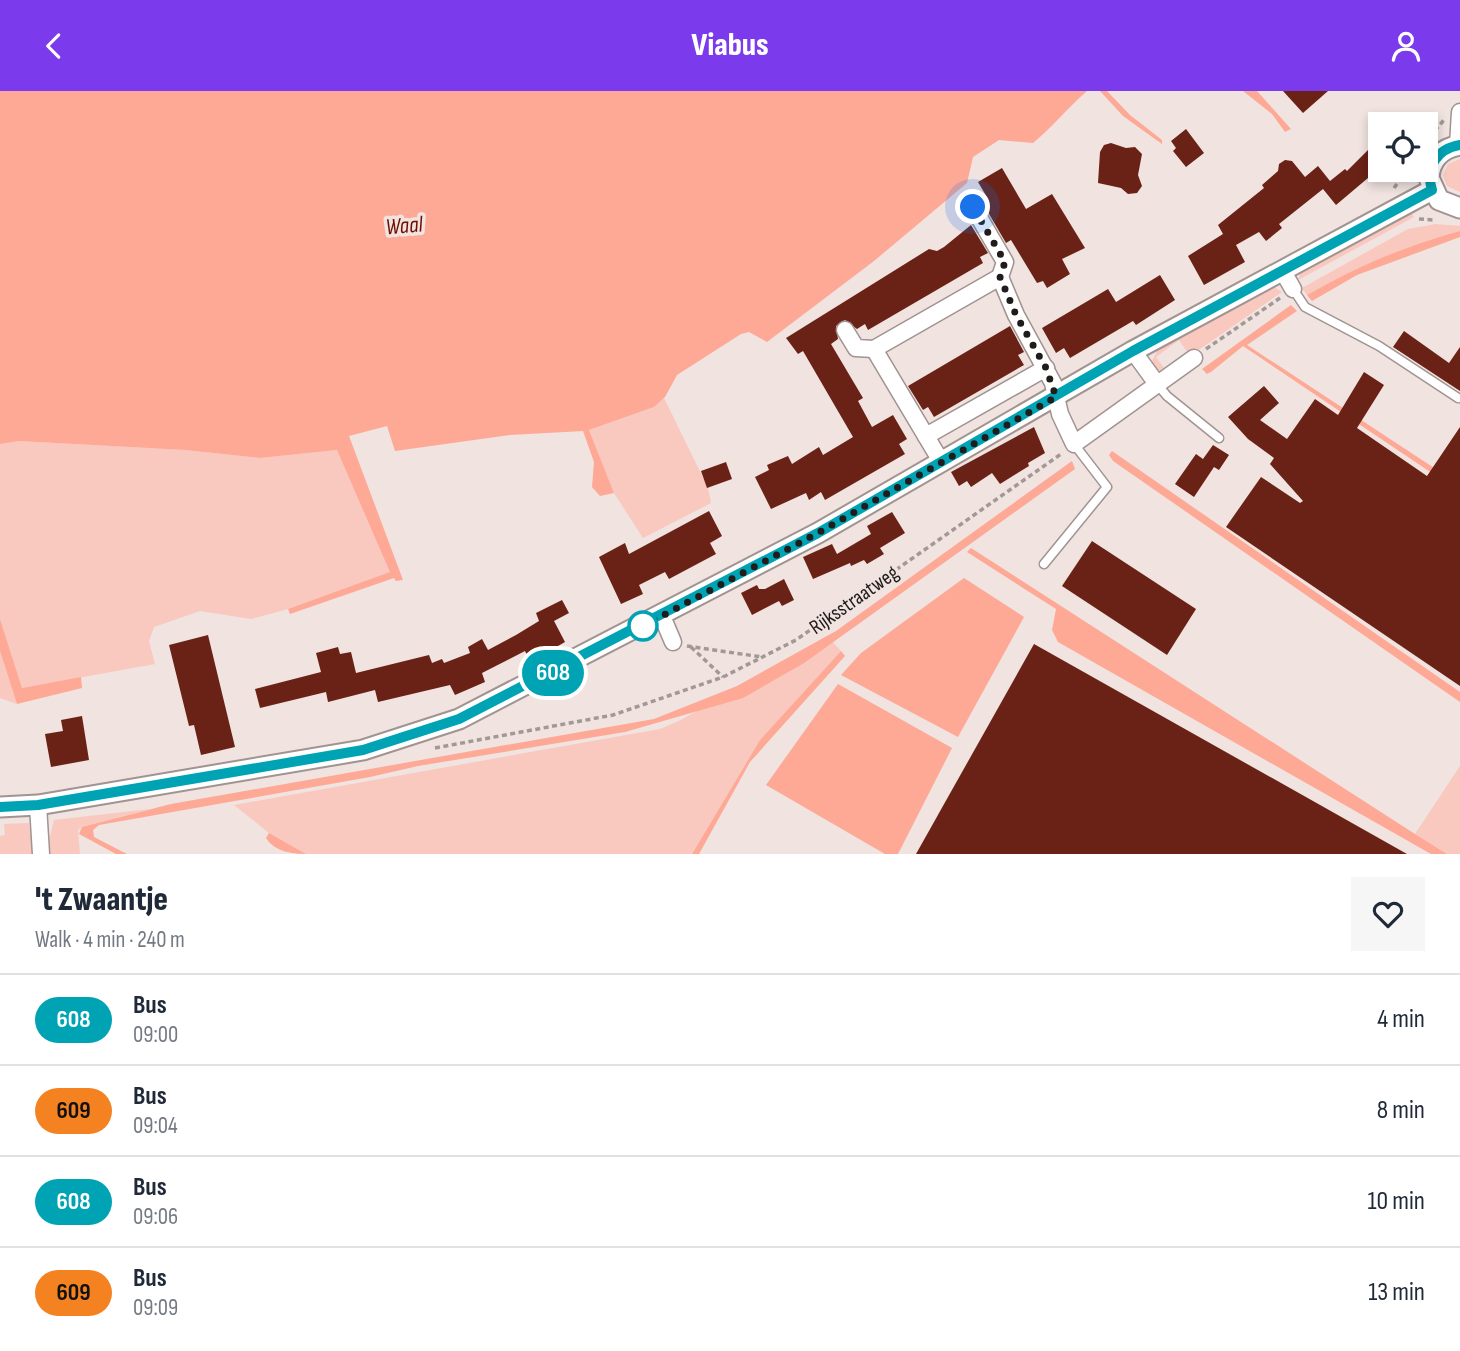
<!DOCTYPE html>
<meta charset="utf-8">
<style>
body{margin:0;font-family:"Sofia Sans Condensed",sans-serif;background:#f6f6f7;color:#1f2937;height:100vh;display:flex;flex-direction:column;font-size:26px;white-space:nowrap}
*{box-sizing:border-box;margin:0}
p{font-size:23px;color:#747a83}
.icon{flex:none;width:38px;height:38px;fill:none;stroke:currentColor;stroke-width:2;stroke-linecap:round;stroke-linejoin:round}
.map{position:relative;height:763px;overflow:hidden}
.panel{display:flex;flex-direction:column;background:#fff;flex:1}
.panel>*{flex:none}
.badge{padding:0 14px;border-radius:23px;font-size:24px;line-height:46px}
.fabs{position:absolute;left:1368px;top:21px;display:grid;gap:14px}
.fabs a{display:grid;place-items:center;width:70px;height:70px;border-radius:0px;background:#fff;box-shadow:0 4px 10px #0003;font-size:35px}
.you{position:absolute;width:35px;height:35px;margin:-18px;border:5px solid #fff;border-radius:50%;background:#1a73e8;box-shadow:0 0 0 10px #1a73e833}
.map>.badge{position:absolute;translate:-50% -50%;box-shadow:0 0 0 4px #fff}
.round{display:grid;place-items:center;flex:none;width:74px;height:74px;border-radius:0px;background:#f6f6f7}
.head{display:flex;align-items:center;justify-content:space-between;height:119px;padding:0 35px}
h1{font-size:33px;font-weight:800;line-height:52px}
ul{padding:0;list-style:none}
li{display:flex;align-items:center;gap:21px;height:91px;padding:0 35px;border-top:2px solid #e0e1e3}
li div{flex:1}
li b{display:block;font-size:26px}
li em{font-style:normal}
li .badge{min-width:77px;font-weight:700;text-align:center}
header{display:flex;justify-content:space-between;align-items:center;height:91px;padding:0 35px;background:#7c3aed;color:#fff;font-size:32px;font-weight:800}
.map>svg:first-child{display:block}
</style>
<header><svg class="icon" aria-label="back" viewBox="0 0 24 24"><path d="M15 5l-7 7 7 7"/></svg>Viabus<svg class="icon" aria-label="person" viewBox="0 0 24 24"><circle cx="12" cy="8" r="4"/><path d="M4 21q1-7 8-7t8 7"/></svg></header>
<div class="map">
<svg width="1460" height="763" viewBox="0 0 1460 763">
<rect width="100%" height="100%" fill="#f0e3e0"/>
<!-- green -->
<g fill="#f9c8be">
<polygon points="1460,68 1460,101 1447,95 1443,84 1448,73"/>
<polygon points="1410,119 1414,126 1298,189 1302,178"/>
<path d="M 1436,133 L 1460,135 L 1460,140 C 1402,156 1359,176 1307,204 L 1302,197 L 1408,138 Z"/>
<polygon points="1271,194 1282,201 1190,265 1179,249 1156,266 1164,277 1157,280 1152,270 1159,256"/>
<polygon points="664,307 708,397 711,412 643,447 614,402 589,339 654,316"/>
<polygon points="19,350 185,359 260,367 337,359 391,481 288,518 251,528 200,520 154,536 149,550 155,573 22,597 0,528 0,353"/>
<polygon points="827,545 841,560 760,649 692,763 306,763 269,742 234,714 660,638 681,629"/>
<polygon points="0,560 17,613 0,607"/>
<polygon points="1460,675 1460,763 1447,763 1415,743"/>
<polygon points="150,718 82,736 78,739 80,763 46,763 54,729"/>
<polygon points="29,732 33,763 0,763 0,745 5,744 4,733"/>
</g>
<!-- water -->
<g fill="#fea896">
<path d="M 0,0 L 1087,0 C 1067,17 1054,35 1033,52 L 999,49 L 973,66 L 967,92 L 874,170 L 767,251 L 749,241 L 741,243 L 677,284 L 665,306 L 654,316 L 589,339 L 614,402 L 600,405 L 592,396 L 594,371 L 583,340 L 510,344 L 395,360 L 387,335 L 349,345 L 403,489 L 396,490 L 394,487 L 290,523 L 288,518 L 390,481 L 337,359 L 260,367 L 185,359 L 19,350 L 0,353 Z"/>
<polygon points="1100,0 1107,0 1130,24 1162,49 1162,53 1123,25"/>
<polygon points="1243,0 1257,0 1291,38 1285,41 1272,23"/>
<path d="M 1460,140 L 1460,146 L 1357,184 L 1312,210 L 1307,204 C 1359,175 1402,156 1460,140 Z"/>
<polygon points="1291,214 1297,220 1247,254 1460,394 1460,401 1243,255 1211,281 1207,283 1202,278"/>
<polygon points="1112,360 1460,601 1460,611 1113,370 1109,364"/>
<polygon points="1072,370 1075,378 804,572 743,607 625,641 418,675 370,686 99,734 93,739 94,746 127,763 116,763 79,743 82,736 171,713 654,628 737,595 836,540"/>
<polygon points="971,457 1415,743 1447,763 1431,763 1058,551 1052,539 1056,518 967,461"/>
<polygon points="964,487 1024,526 958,646 841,584 861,562"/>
<polygon points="0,528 22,597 81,586 82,597 17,613 0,560"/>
<polygon points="841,560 845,565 750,671 699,763 692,763 760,649"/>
<polygon points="838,593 952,657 898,763 885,763 766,694"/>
<path d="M 269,742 L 306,763 C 291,763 274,760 266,747 Z"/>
</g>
<!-- building -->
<g fill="#6a2216">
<polygon points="1283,0 1328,0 1303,22"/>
<polygon points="1186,38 1204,62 1186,76 1173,60 1176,57 1171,50"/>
<polygon points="1381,46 1381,76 1336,114 1323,98 1279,133 1282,137 1266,150 1259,141 1236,154 1245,171 1204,194 1188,165 1223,143 1218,134 1264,97 1262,94 1278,80 1279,73 1285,69 1292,70 1305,86 1318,75 1330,90 1345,78 1347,80"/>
<polygon points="1111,52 1126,57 1135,56 1142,63 1138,84 1142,95 1137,102 1128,103 1121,97 1098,92 1100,61 1104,54"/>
<polygon points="1002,77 1026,118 1052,103 1085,157 1062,168 1070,183 1047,197 1043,190 1037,192 1011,149 1006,152 982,111 988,108 978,91"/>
<polygon points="971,134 988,162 980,166 983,172 868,239 865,233 857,238 845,229 836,235 838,248 831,253 863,307 858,310 872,336 893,324 907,348 899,353 905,363 825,409 821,401 809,409 806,402 771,418 755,386 769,379 767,374 788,365 792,373 819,356 823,364 853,346 803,260 798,263 786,247 929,158 937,160 944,156"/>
<polygon points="1160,184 1175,209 1136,234 1133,230 1070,267 1064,257 1056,262 1042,237 1108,198 1116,211"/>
<polygon points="1010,235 1024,261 1018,264 1024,274 934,326 928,316 923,319 908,295"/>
<polygon points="1404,240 1449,272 1460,256 1460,300 1393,256"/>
<polygon points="1364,281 1384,294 1357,337 1427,385 1460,336 1460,595 1226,436 1261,386 1300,412 1303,410 1270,373 1274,367 1248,348 1228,326 1264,295 1279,312 1260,329 1287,348 1315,308 1338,324"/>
<polygon points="1034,336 1045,362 1028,372 1029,375 1000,393 992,382 971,396 967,390 959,395 951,381"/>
<polygon points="1213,354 1229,364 1219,379 1214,376 1194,406 1175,393 1196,363 1203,368"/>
<polygon points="726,371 732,388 707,397 701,380"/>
<polygon points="709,420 722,445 710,452 716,463 669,488 665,481 639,494 643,503 621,513 599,466 625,452 629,463"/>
<polygon points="892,421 905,442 880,457 884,463 867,473 864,469 851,475 850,472 813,488 803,466 832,453 837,463 871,443 867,435"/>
<polygon points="1092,450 1196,518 1167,564 1062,495"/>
<polygon points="784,488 794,509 782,515 779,510 752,524 741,502 757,494 759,498 765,498"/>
<polygon points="562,509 569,522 554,530 565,551 530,571 525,560 482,582 485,591 455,604 450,594 378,611 375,599 328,611 326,601 260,617 255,598 321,581 316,562 338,556 340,563 351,561 356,582 429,564 432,572 442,568 444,572 470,562 468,556 482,548 488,559 516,544 539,530 536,522"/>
<polygon points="208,544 235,656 201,664 194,634 189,635 169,554"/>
<polygon points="1034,553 1407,763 916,763"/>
<polygon points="82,625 89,669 51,676 45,643 63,640 61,629"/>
</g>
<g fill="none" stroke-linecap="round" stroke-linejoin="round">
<defs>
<g id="service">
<polyline points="1293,198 1305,216 1379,255 1458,307"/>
<polyline points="1157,293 1167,305 1219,347"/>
<polyline points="1044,473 1107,396 1074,353"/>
</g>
<g id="minor">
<polyline points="1458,54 1460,21"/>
<polyline points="973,116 1005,171 1000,186"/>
<polyline points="1282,179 1293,198"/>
<polyline points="845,239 856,257 874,258"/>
<polyline points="1133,260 1157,293"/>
<polyline points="926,345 1046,277"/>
<polyline points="942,372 874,258 1000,186 1016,224 1053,292 1060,323 1074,353 1194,267"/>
<polyline points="662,525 673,551"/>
<polyline points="38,714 41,763"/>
</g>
<g id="tertiary">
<path d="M 1460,54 C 1442,57 1430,68 1429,87 L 1439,109 L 1460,117"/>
<polyline points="0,716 38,714 363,659 459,628 818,442 1133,260 1432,99"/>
</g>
</defs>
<!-- service casing -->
<use href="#service" stroke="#a09391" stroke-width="11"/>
<!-- minor casing -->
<use href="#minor" stroke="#a09391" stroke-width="19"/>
<!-- tertiary casing -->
<use href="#tertiary" stroke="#a09391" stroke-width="23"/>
<!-- path -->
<g stroke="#a29896" stroke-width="3.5" stroke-dasharray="5 3.5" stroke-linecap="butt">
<polyline points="1429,46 1444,29"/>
<polyline points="1394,97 1407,79"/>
<polyline points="1419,128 1434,129"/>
<polyline points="1206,258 1280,207"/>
<polyline points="687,555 762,566"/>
<polyline points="691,556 723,586"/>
<polyline points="435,657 613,624 723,586 796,549 1061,363"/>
</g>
<!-- service -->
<use href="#service" stroke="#fff" stroke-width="8"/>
<!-- minor -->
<use href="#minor" stroke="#fff" stroke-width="16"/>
<!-- tertiary -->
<use href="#tertiary" stroke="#fff" stroke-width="19"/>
</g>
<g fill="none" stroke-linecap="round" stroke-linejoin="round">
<defs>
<path id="line" d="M 0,716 L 38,714 L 363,659 L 459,628 L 818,442 L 1133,260 L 1432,99 C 1425,76 1437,58 1460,54"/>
</defs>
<!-- line casing -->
<use href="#line" stroke="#fff" stroke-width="16"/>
<!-- line -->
<use href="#line" stroke="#00a3b4" stroke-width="10"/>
<!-- walk -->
<polyline stroke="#201c1b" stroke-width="7" stroke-dasharray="0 12.6" points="643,535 818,442 1056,306 1046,277 1016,224 1000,186 1005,171 973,116"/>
</g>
<!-- markers -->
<circle fill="#fff" stroke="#00a3b4" stroke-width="3.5" cx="643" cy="535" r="14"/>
<g text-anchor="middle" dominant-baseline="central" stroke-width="7" stroke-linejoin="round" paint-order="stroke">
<!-- street labels -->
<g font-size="21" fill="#201c1b" stroke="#f0e3e0">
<text transform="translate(854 509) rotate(-35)">Rijksstraatweg</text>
</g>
<!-- water labels -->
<g font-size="23" font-style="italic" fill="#720e00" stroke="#f0e3e0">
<text transform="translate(404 135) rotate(-5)">Waal</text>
</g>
</g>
</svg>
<div class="fabs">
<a><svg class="icon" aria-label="locate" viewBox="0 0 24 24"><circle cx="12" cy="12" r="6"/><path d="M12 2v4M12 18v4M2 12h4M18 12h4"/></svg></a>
</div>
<div class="you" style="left:973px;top:116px"></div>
<b class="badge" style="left:553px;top:582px;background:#00a3b4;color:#fff">608</b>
</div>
<section class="panel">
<div class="head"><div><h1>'t Zwaantje</h1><p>Walk · 4 min · 240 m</p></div><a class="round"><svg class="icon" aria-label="heart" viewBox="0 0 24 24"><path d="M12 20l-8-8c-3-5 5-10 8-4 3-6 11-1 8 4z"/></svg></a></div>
<ul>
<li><span class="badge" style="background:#00a3b4;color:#fff">608</span><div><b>Bus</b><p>09:00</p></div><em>4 min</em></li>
<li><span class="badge" style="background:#f58220;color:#111">609</span><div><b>Bus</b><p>09:04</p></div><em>8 min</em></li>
<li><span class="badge" style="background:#00a3b4;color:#fff">608</span><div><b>Bus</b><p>09:06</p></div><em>10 min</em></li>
<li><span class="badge" style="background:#f58220;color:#111">609</span><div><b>Bus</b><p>09:09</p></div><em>13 min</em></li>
</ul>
</section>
